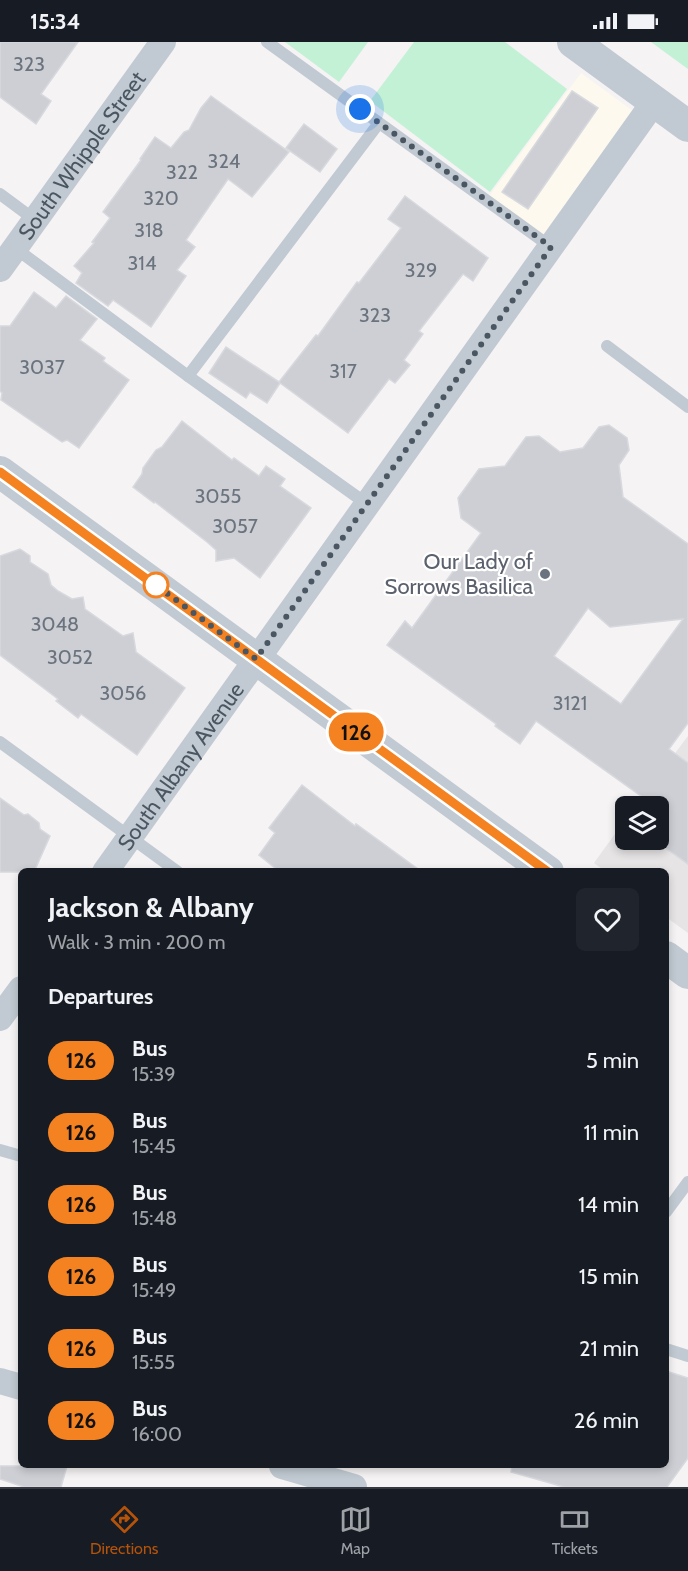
<!DOCTYPE html>
<meta charset="utf-8">
<style>
body{margin:0;font-family:Cabin,sans-serif;background:#20242c;color:#f1f3f6;height:100vh;display:flex;flex-direction:column;font-size:22px;white-space:nowrap}
*{box-sizing:border-box;margin:0}
p{font-size:20px;color:#9ea1a6}
.icon{flex:none;width:33px;height:33px;fill:none;stroke:currentColor;stroke-width:2;stroke-linecap:round;stroke-linejoin:round}
.map{position:relative;flex:1;overflow:hidden}
.panel{position:absolute;left:18px;top:826px;width:651px;height:600px;display:flex;flex-direction:column;background:#171b24;border-radius:9px;box-shadow:0 3px 9px #0003}
.panel>*{flex:none}
.badge{padding:0 12px;border-radius:20px;font-size:21px;line-height:39px}
.fabs{position:absolute;left:615px;top:754px;display:grid;gap:12px}
.fabs a{display:grid;place-items:center;width:54px;height:54px;border-radius:9px;background:#171b24;box-shadow:0 3px 9px #0003;font-size:30px}
.you{position:absolute;width:30px;height:30px;margin:-15px;border:4px solid #fff;border-radius:50%;background:#1a73e8;box-shadow:0 0 0 9px #1a73e833}
.map>.badge{position:absolute;translate:-50% -50%;box-shadow:0 0 0 3px #fff}
h2{padding:0 30px;font-size:22px;line-height:54px}
.round{display:grid;place-items:center;flex:none;width:63px;height:63px;border-radius:9px;background:#20242c}
.headline{display:flex;align-items:center;justify-content:space-between;height:102px;padding:0 30px}
h1{font-size:28px;font-weight:700;line-height:45px}
ul{padding:0;list-style:none}
li{display:flex;align-items:center;gap:18px;height:72px;padding:0 30px}
li div{flex:1}
li b{display:block;font-size:22px}
li em{font-style:normal}
li .badge{min-width:66px;font-weight:700;text-align:center}
.status{display:flex;justify-content:space-between;align-items:center;height:42px;padding:0 30px;background:#171b24;direction:ltr}
.status svg{height:16px;fill:currentColor}
.tabs{display:flex;justify-content:space-around;align-items:center;height:84px;border-top:2px solid #363941;background:#171b24;font-size:16px;color:#9ea1a6}
.tabs a{display:grid;justify-items:center;gap:3px}
.tabs .selected{color:#b45309}
.map>svg:first-child{display:block}
</style>
<div class="status"><b>15:34</b><svg viewBox="0 0 49 12"><path d="M0 12V9h3v3zM5 12V6h3v6zM10 12V3h3v9zM15 12V0h3v12zM26 1h20v11H26zM47 4h2v5h-2z"/></svg></div>
<div class="map">
<svg width="688" height="1445" viewBox="0 0 688 1445">
<rect width="100%" height="100%" fill="#f5f3f3"/>
<!-- commercial -->
<polygon fill="#fdf9ef" points="581,31 633,69 540,197 486,158"/>
<!-- education -->
<polygon fill="#e6e4e5" points="688,694 688,891 666,875 666,830 605,829 594,821 625,778 626,798 658,798 658,765 635,765"/>
<!-- green -->
<g fill="#c3f1d5">
<polygon points="285,0 368,0 339,40"/>
<polygon points="414,0 505,0 567,47 490,150 370,59"/>
<polygon points="651,0 688,0 688,27"/>
</g>
<!-- building -->
<g fill="#cdcfd5" stroke="#d7d9de" stroke-width="1.5" fill-rule="evenodd">
<polygon points="0,0 78,0 41,52 51,59 36,82 0,55"/>
<polygon points="572,49 598,66 528,167 502,150"/>
<polygon points="211,54 289,110 252,155 228,137 186,198 195,205 177,228 186,234 151,285 113,258 108,264 76,241 82,231 74,224 94,201 92,200 110,176 103,170 141,118 140,117 155,95 171,106 184,90 189,88 201,66"/>
<polygon points="304,82 337,107 320,130 286,106"/>
<polygon points="405,154 488,216 473,239 463,232 419,289 423,292 404,318 410,323 395,341 389,337 348,391 280,341 267,361 250,350 246,356 209,331 226,305 279,340 316,293 318,294 357,240 359,241 401,186 388,177"/>
<polygon points="34,250 56,266 66,254 97,277 80,298 105,316 103,319 129,338 79,406 67,398 62,400 1,358 2,351 0,349 0,284 10,284"/>
<polygon points="182,379 232,418 234,416 259,434 266,424 285,437 280,444 311,466 260,536 234,516 216,519 216,508 207,500 155,460 154,461 133,445 142,432 143,426 156,408 162,405"/>
<path d="M 609,383 L 627,396 L 629,408 L 619,423 L 623,455 L 688,502 L 688,681 L 669,707 L 688,721 L 688,822 L 654,798 L 658,798 L 658,765 L 639,765 L 645,757 L 536,679 L 520,702 L 495,684 L 496,682 L 387,603 L 405,579 L 412,586 L 481,491 L 461,476 L 458,456 L 479,427 L 505,424 L 526,395 L 539,394 L 560,410 L 583,406 L 599,385 ZM 588,566 L 610,585 L 683,577 L 621,662 L 554,614 Z"/>
<polygon points="20,507 30,514 30,520 48,532 51,543 58,549 72,557 83,555 85,567 123,594 133,591 136,610 185,646 137,713 81,672 78,676 56,659 58,657 0,613 0,514"/>
<polygon points="302,743 355,784 356,782 422,830 280,830 259,813 275,791 269,786"/>
<polygon points="0,756 24,773 28,772 39,781 40,787 50,794 34,830 0,830"/>
<polygon points="666,1329 688,1336 688,1416 667,1445 564,1445 511,1430 512,1424 666,1424"/>
<polygon points="0,1424 67,1424 61,1445 24,1445 0,1437"/>
</g>
<g fill="none" stroke-linecap="round" stroke-linejoin="round">
<!-- service -->
<g stroke="#c1cad2" stroke-width="12">
<polyline points="267,0 551,205"/>
<polyline points="0,152 35,178"/>
<polyline points="15,206 188,334 367,462"/>
<polyline points="607,304 688,365"/>
<polyline points="188,334 379,81"/>
<polyline points="0,700 178,830"/>
<polyline points="0,1108 21,1114"/>
<polyline points="666,1170 688,1140"/>
<polyline points="666,1307 688,1314"/>
</g>
<!-- minor -->
<g stroke="#c1cad2" stroke-width="26">
<path id="s1" d="M 0,227 L 163,0"/>
<path id="s2" d="M 105,830 L 654,60"/>
<polyline points="0,976 21,947"/>
<polyline points="0,1339 21,1345"/>
<polyline points="282,1424 354,1445"/>
</g>
<!-- tertiary -->
<g stroke="#c1cad2" stroke-width="32">
<polyline points="573,0 688,84"/>
<polyline points="0,430 548,830"/>
<polyline points="666,915 688,931"/>
</g>
</g>
<g fill="none" stroke-linecap="round" stroke-linejoin="round">
<defs>
<polyline id="line" points="0,430 548,830"/>
</defs>
<!-- line casing -->
<use href="#line" stroke="#fff" stroke-width="14"/>
<!-- line -->
<use href="#line" stroke="#f58220" stroke-width="9"/>
<!-- walk -->
<polyline stroke="#4a5661" stroke-width="6" stroke-dasharray="0 10.8" points="156,543 153,541 256,617 551,205 360,67"/>
</g>
<!-- markers -->
<circle fill="#6b7280" stroke="#fff" stroke-width="2" cx="545" cy="532" r="6"/>
<circle fill="#fff" stroke="#f58220" stroke-width="3" cx="156" cy="543" r="12"/>
<g text-anchor="middle" dominant-baseline="central" stroke-width="4.5" stroke-linejoin="round" paint-order="stroke">
<!-- number labels -->
<g font-size="20" fill="#6b747e">
<text x="29" y="22">323</text>
<text x="224" y="119">324</text>
<text x="182" y="130">322</text>
<text x="161" y="156">320</text>
<text x="149" y="188">318</text>
<text x="142" y="221">314</text>
<text x="421" y="228">329</text>
<text x="375" y="273">323</text>
<text x="42" y="325">3037</text>
<text x="343" y="329">317</text>
<text x="218" y="454">3055</text>
<text x="235" y="484">3057</text>
<text x="55" y="582">3048</text>
<text x="70" y="615">3052</text>
<text x="123" y="651">3056</text>
<text x="570" y="661">3121</text>
</g>
<!-- street labels -->
<g font-size="22" fill="#4a5661" stroke="#fff">
<text stroke="none"><textPath href="#s1" startOffset="140">South Whipple Street</textPath></text>
<text stroke="none"><textPath href="#s2" startOffset="130">South Albany Avenue</textPath></text>
</g>
<!-- worship labels -->
<g font-size="22" fill="#5b616d" stroke="#fff" text-anchor="end">
<text x="533" y="519">Our Lady of<tspan x="533" dy="25">Sorrows Basilica</tspan></text>
</g>
</g>
</svg>
<div class="fabs">
<a><svg class="icon" aria-label="layers" viewBox="0 0 24 24"><path d="M12 4l9 5-9 5-9-5zM3 14l9 5 9-5"/></svg></a>
</div>
<div class="you" style="left:360px;top:67px"></div>
<b class="badge" style="left:356px;top:690px;background:#f58220;color:#111">126</b>
<section class="panel">
<div class="headline"><div><h1>Jackson &amp; Albany</h1><p>Walk · 3 min · 200 m</p></div><a class="round"><svg class="icon" aria-label="heart" viewBox="0 0 24 24"><path d="M12 20l-8-8c-3-5 5-10 8-4 3-6 11-1 8 4z"/></svg></a></div>
<h2>Departures</h2>
<ul>
<li><span class="badge" style="background:#f58220;color:#111">126</span><div><b>Bus</b><p>15:39</p></div><em>5 min</em></li>
<li><span class="badge" style="background:#f58220;color:#111">126</span><div><b>Bus</b><p>15:45</p></div><em>11 min</em></li>
<li><span class="badge" style="background:#f58220;color:#111">126</span><div><b>Bus</b><p>15:48</p></div><em>14 min</em></li>
<li><span class="badge" style="background:#f58220;color:#111">126</span><div><b>Bus</b><p>15:49</p></div><em>15 min</em></li>
<li><span class="badge" style="background:#f58220;color:#111">126</span><div><b>Bus</b><p>15:55</p></div><em>21 min</em></li>
<li><span class="badge" style="background:#f58220;color:#111">126</span><div><b>Bus</b><p>16:00</p></div><em>26 min</em></li>
</ul>
</section>
</div>
<nav class="tabs">
<a class="selected"><svg class="icon" aria-label="directions" viewBox="0 0 24 24"><path d="M12 3l9 9-9 9-9-9zM9 14v-3h6M13 9l2 2-2 2"/></svg>Directions</a>
<a><svg class="icon" aria-label="map" viewBox="0 0 24 24"><path d="M3 6l6-2 6 2 6-2v14l-6 2-6-2-6 2zM9 4v14M15 6v14"/></svg>Map</a>
<a><svg class="icon" aria-label="tickets" viewBox="0 0 24 24"><path d="M3 7h18v10H3zM15 7v10"/></svg>Tickets</a>
</nav>
